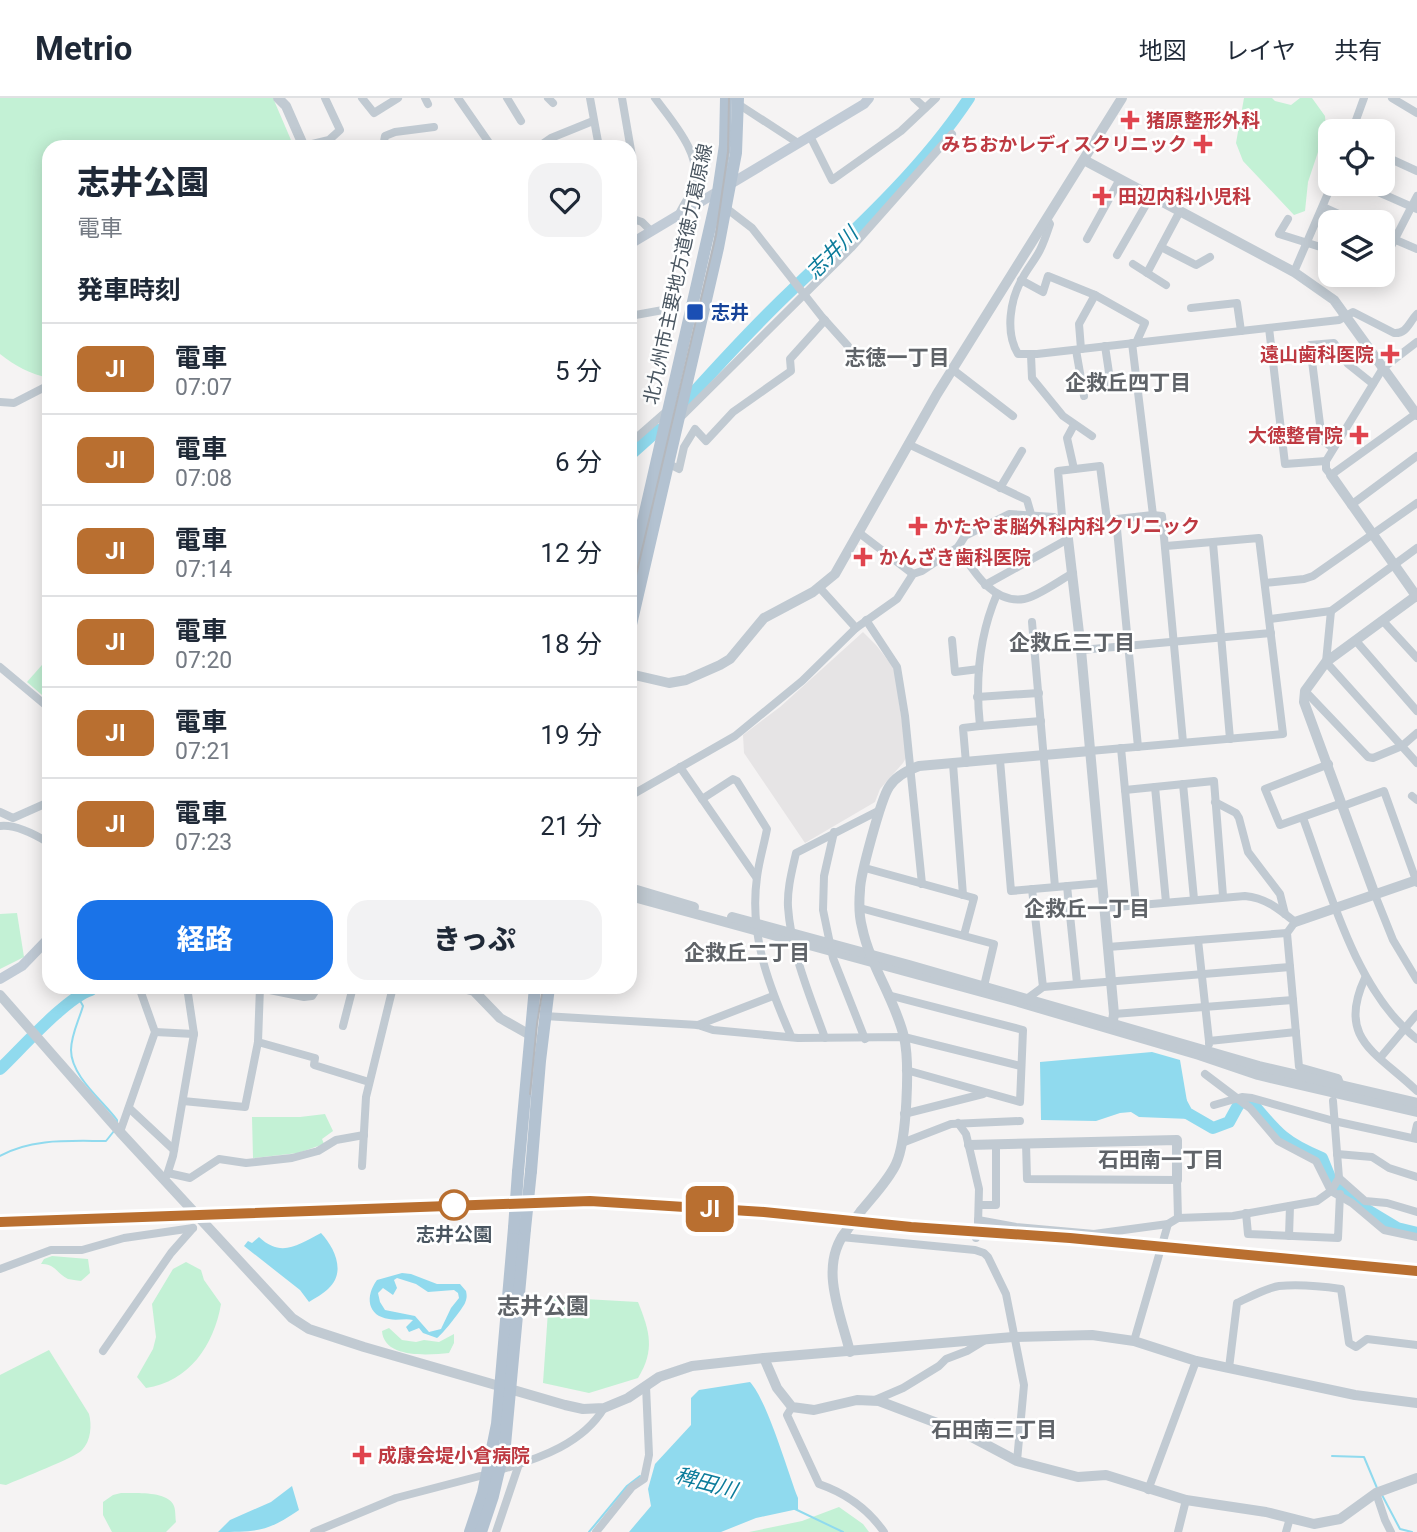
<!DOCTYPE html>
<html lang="ja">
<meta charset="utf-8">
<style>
body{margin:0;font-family:Roboto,"Noto Sans JP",sans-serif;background:#f2f2f3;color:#1f2937;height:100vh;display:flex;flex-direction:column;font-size:26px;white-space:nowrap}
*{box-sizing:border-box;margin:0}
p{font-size:23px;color:#747a83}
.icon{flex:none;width:38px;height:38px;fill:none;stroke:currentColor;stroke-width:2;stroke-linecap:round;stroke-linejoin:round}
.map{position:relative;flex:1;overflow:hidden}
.side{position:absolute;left:42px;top:42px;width:595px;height:854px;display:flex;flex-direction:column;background:#fff;border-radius:21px;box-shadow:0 4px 18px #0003}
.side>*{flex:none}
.badge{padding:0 14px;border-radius:10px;font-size:24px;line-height:46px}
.fabs{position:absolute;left:1318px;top:21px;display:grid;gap:14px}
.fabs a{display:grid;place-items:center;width:77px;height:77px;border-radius:14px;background:#fff;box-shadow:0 4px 18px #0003;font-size:35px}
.map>.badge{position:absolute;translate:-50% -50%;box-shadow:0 0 0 4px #fff}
h2{padding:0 35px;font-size:26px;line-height:63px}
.round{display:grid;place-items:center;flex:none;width:74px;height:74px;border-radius:21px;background:#f2f2f3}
.headline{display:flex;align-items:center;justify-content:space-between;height:119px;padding:0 35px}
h1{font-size:33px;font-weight:800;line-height:52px}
.primary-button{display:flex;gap:14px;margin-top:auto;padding:14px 35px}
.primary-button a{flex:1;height:80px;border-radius:21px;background:#1a73e8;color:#fff;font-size:28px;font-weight:800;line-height:80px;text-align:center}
.primary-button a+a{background:#f2f2f3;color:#1f2937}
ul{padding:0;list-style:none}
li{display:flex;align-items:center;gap:21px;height:91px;padding:0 35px;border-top:2px solid #e0e1e3}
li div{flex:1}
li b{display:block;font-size:26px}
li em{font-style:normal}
li .badge{min-width:77px;font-weight:700;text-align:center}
header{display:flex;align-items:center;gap:42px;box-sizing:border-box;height:98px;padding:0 35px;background:#fff;border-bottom:2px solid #e0e1e3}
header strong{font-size:33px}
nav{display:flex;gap:38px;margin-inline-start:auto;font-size:24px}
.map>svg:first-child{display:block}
</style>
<header>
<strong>Metrio</strong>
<nav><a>地図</a><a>レイヤ</a><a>共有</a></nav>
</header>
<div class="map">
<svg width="1417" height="1434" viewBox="0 0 1417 1434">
<rect width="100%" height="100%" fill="#f5f3f3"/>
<!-- education -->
<polygon fill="#e6e4e5" points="863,534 876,547 894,570 907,658 903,665 880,691 875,704 805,745 744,655 743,637 780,609"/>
<!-- green -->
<g fill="#c3f1d5">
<path d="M 0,0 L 273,0 L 294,49 L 49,49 L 49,280 C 30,276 15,268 0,256 Z"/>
<polygon points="1244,0 1272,0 1275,3 1291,7 1300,0 1312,0 1325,18 1326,30 1308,84 1305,113 1294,117 1243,63 1236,45"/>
<polygon points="49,559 49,603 27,584"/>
<polygon points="17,815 24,859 0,871 0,816"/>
<polygon points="325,1016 333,1033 322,1041 324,1046 298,1055 253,1060 252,1019 300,1019"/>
<path d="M 52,1158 L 88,1161 L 90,1175 L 81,1183 C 76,1182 72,1182 68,1181 C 57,1176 55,1165 41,1166 L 44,1161 Z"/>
<path d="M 186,1164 L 201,1172 L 204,1182 L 221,1206 C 214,1247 189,1284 146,1290 L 137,1279 L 153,1251 L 156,1239 L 152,1206 L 173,1171 Z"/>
<path d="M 549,1199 L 638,1204 C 650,1234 655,1252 638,1280 L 589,1295 L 543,1285 Z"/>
<path d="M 389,1230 L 402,1242 L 416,1244 L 424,1242 L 439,1244 L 454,1236 L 454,1245 L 449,1255 C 429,1257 384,1261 382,1233 Z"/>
<path d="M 49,1252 L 89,1316 C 92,1327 91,1343 82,1352 C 75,1360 19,1381 6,1387 L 0,1386 L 0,1277 Z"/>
<path d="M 121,1395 C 135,1395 166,1393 173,1406 C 176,1411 175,1418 176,1424 L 166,1434 L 112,1434 L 103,1417 L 103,1404 L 113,1397 Z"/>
<polygon points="839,1409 863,1426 869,1434 749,1434 802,1423"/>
</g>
<!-- water -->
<g fill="#90daee" fill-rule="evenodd">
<polygon points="1152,954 1180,962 1190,1021 1139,1019 1131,1014 1120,1015 1096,1023 1041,1022 1040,964"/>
<path d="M 321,1135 C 334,1149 347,1174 328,1191 C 323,1196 315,1200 309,1204 L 300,1192 L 244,1148 L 248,1143 L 252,1145 L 259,1139 C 281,1160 298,1147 321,1135 Z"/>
<path d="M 402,1175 L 411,1176 L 437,1186 L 460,1186 L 466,1193 C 467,1198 467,1200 465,1205 C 463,1210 442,1237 437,1240 L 423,1235 L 419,1230 L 409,1234 L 406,1229 L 413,1222 C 405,1220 397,1223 389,1221 C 367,1218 365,1198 377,1182 ZM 397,1180 L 416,1186 L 428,1194 L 454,1192 L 458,1195 L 459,1200 L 451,1210 L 441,1231 L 429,1234 L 415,1218 L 385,1212 L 380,1204 L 378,1195 L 383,1190 L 393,1197 L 397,1190 L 394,1182 Z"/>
<path d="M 750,1284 C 768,1304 787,1372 798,1400 L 798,1411 L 756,1420 L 721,1434 L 629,1434 L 651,1408 L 648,1391 L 655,1366 L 691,1327 L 691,1300 L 699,1292 Z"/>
<path d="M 292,1388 L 299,1412 C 267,1434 257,1434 218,1434 L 230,1422 L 271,1404 Z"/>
</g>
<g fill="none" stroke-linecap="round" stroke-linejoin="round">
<!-- stream -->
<g stroke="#90daee" stroke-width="2">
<path d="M 78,899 L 83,908 C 79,922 71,937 71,952 C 71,978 102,1002 117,1022 L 117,1025"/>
<path d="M 0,1058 C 31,1040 71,1043 106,1043 L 114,1033"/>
<polyline points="1332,1358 1364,1359 1377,1390"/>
<polyline points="1382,1397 1400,1431 1412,1434"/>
<polyline points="795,1411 843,1434"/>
<polyline points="589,1434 627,1388 640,1378"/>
</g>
<!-- river -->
<g stroke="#90daee" stroke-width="12">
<path d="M 686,303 C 721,264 757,225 794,190 C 856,131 922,71 969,0"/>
<polyline points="630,357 658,332"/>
<path d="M 0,971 C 20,952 67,899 91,892 L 93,889"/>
<path d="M 1181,1004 L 1187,1015 L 1213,1030 L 1229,1024 L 1240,1004 L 1252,1005 C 1277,1035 1285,1045 1322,1060 L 1331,1082 L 1367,1112 L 1397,1130 L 1417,1135"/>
</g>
<!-- minor -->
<g stroke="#c1cad2" stroke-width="8">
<polyline points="362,0 374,15 398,0"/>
<polyline points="425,0 428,6"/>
<polyline points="458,0 492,49"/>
<polyline points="507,0 521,23"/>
<polyline points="548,0 553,5"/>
<polyline points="590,0 599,49"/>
<polyline points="622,0 633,64 630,67"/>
<path d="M 655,0 C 671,22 705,59 693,89 C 690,98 684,106 680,114"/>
<polyline points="914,0 925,10"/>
<polyline points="1392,0 1417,15"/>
<polyline points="738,6 798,45"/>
<polyline points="1352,33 1364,0"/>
<polyline points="810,38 832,82 901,33 936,0"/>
<polyline points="304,48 329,42 340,32 325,0"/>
<polyline points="383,49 385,38 395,34 434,29"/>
<polyline points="538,49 551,40 593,23"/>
<polyline points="1382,57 1417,73"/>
<polyline points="1360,86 1417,111"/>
<polyline points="1323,109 1356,124"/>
<polyline points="726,110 752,130 822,219 848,248"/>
<polyline points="630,120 642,124 651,133"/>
<path d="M 1047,121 L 1050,126 C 1047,135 1044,144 1040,152 C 1035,162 1027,171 1022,181 C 1010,202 1005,234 1018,256 L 1037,256 L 1339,222 L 1353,214 L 1394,235 C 1407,236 1409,224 1417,216"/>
<polyline points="1288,121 1279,136 1330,152"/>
<polyline points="1382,136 1417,151"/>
<polyline points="1087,141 1120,81"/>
<polyline points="1161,149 1196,167 1210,159"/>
<polyline points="1117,157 1151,98"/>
<polyline points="1133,166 1166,187"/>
<polyline points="1382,166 1417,98"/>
<polyline points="1294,174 1332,86"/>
<polyline points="1147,175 1180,113"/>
<polyline points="1021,182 1043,194 1048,178 1095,197"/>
<polyline points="1191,210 1237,205 1241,233"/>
<polyline points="630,218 663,212"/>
<polyline points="1269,230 1285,366 1326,363"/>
<polyline points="1417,244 1383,270 1326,363 1326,371 1331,377 1417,315"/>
<polyline points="1132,245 1153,417"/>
<polyline points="1105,248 1111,288"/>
<polyline points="1081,251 1079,226 1095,197 1145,225 1136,245"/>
<polyline points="1076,252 1084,298"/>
<polyline points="1031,257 1032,280 1063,318 1092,338"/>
<polyline points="952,271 1013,318"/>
<polyline points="0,304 14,305 49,287"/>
<polyline points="680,320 851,150 952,36"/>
<polyline points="630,331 636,340 668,312"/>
<polyline points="908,346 1027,402 1031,416"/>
<polyline points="1333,350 1322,342 1310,247 1334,245 1348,266 1373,286"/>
<polyline points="667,365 679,371 684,349 695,331 706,343 733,314 791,273 790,261 825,222"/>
<polyline points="1074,371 1067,340 1074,327"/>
<polyline points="1000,390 1022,353"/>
<polyline points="1351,407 1417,358"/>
<polyline points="1116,421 1138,649"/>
<polyline points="1063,429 1071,426 1153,417 1162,418 1183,644"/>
<polyline points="1063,429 1058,373 1100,368 1107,422"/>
<polyline points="858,434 913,476"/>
<polyline points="1213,445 1230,641"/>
<path d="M 958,449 C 972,471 992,506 1024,501 C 1037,499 1060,482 1073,475"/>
<polyline points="1265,485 1304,481 1313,478 1417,405"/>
<polyline points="985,487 1068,441"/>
<polyline points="819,489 856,530"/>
<path d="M 997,496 C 979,538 975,582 980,628 L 1041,623"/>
<polyline points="1331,513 1326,564 1417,665"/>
<polyline points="1270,521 1331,513 1417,450"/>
<polyline points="866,522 897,569 905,618 922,786"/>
<polyline points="1383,523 1417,560"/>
<polyline points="1032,524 1055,789"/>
<polyline points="952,542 955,574 979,571"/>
<polyline points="1356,543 1417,613"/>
<polyline points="1081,552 1271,535"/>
<polyline points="0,569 49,610"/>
<polyline points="1305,593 1368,659 1373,660 1402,648 1417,635"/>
<polyline points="977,599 1039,595"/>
<polyline points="1121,650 1136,807"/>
<polyline points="1090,653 1283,636 1259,440 1166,448"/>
<polyline points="1000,662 1011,793 1102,785"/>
<polyline points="966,665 963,630 980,628"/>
<polyline points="953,666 963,797"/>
<polyline points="1329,666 1265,691 1280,727 1342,705"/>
<polyline points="680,669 756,779"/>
<polyline points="1183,686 1194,801"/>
<polyline points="1155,689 1166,804"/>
<polyline points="1125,692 1214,683 1223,798"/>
<polyline points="630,698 735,638 802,583 856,530 897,501 913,476 922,473 958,449 965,438 1009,416 1054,419 1063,429"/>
<polyline points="1412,698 1417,702"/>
<path d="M 702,701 L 733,681 L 737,683 L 767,731 C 764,747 759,763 757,779 C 749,836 768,886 791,938"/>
<polyline points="1215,704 1236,715 1239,720 1248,754 1280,796 1285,816"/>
<polyline points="1343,708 1384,693 1417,785"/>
<polyline points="0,714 13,720 49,704"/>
<path d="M 1303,720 C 1329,790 1356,894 1417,941"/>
<path d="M 0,728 C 16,726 36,737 49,745"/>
<polyline points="834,734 824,778 823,812 833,860 865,941"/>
<polyline points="865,770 974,800 964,837"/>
<polyline points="1067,788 1077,885"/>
<polyline points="1032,791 1043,889"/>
<polyline points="1375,797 1393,842 1417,882"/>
<polyline points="860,810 994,846 984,888"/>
<path d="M 1105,810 L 1245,798 C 1266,800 1279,811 1295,824 L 1287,835 L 1299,969 L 1338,980 L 1341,988"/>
<polyline points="1198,842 1209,943"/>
<polyline points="1108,849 1287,835"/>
<path d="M 1365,880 C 1336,942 1378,955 1417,993"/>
<polyline points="260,890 304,899 312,898 318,889"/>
<polyline points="888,897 1023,932 1020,1004 906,972"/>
<polyline points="1028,900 1043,889 1290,869"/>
<polyline points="1114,916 1293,902"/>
<polyline points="544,918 698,927 713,932 798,940 904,939 1021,968"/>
<polyline points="698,927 773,898"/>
<polyline points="343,928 353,889"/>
<polyline points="155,934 194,936"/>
<path d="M 825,940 C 810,898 791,854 788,809 C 787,791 792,773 796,755 L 880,712"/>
<polyline points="258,944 315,960 314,967 369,984"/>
<polyline points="1209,946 1209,943 1296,934"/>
<polyline points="1380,960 1417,916"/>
<polyline points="1205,976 1250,1010 1278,1043 1316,1063 1331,1093 1352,1105 1384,1132 1417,1139"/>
<polyline points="183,1003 245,1009 258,944 260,889"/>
<polyline points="1214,1007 1242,999 1252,1000 1334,1023 1417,1041"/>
<polyline points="129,1010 174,1052"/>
<polyline points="904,1016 983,996"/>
<polyline points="958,1025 966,1036 979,1091 978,1126"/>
<polyline points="120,1034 155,934 139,889"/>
<polyline points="1414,1040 1417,1027"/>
<polyline points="902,1045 951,1026 1020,1023"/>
<polyline points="1026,1045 1027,1081 1177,1082 1178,1120"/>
<polyline points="1337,1056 1372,1059 1389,1070 1417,1079"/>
<polyline points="362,1068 366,999 393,889"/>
<polyline points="168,1075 190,1080 219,1061 246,1065 292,1060 318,1053 336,1042 364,1037"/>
<polyline points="167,1077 173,1058 194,936 187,889"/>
<polyline points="1339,1080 1365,1103 1387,1105 1417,1114"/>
<polyline points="979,1107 996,1107 996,1046"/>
<polyline points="1246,1115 1248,1136 1338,1140 1340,1096"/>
<polyline points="978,1122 1016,1129 1094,1136 1168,1126"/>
<polyline points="1289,1138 1290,1108"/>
<polyline points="841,1139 975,1152 984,1155 988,1159 1006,1196 1024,1287 1017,1363"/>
<polyline points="0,1171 51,1152 82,1152 124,1140 193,1130"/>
<polyline points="1134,1243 1168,1126 1178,1120 1233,1118 1317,1103 1331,1093 1339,1080 1333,1003"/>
<polyline points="103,1253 171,1155 193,1130"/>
<path d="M 1229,1270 L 1237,1205 C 1250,1199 1266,1190 1279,1188 C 1300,1186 1320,1188 1341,1191 L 1349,1245 L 1356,1249 L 1367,1241 L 1417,1247"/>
<polyline points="875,1302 903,1290 939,1268 946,1261 967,1253 985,1242"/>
<path d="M 792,1309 L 787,1317 L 819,1386 C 845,1395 868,1411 884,1434"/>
<path d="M 503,1371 C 541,1360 583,1345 604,1310"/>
<polyline points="1148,1392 1196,1263"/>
<polyline points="1376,1395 1385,1422 1391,1434"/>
<polyline points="314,1434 396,1400 480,1378"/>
<polyline points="496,1434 519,1366"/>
<polyline points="596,1434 632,1389 644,1381 649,1357 646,1288"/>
<polyline points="1178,1434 1186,1402"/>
<polyline points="1286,1434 1290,1420"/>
</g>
<!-- tertiary -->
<g stroke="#c1cad2" stroke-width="10">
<polyline points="278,0 286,8 304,49"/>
<polyline points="1084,62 1294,174 1334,202 1417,317"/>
<polyline points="1331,377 1417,499"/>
<polyline points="1063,429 1068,441 1081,552 1114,916 1112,929"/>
<polyline points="630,576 669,585 686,582 720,567 730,561 764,520 813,494 835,476 937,296 1122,0"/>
<polyline points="630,790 694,809"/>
<polyline points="1375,797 1304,604 1305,593 1326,564 1416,498"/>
<polyline points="630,798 1015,903 1199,957 1258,977 1417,1014"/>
<polyline points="732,819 909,867 1259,968 1417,1005"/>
<polyline points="1295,824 1417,782"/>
<polyline points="460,889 474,893 500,920 530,937"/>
<polyline points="0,897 120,1034 292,1220 309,1231 364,1249 565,1307 583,1311 604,1310 628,1300 659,1279 692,1268 764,1260 1013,1239 1092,1237 1134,1243 1196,1263 1355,1297 1417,1305"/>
<polyline points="969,1047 1177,1042 1177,1082"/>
<path d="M 861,1113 C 873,1098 888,1083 896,1066 C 907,1042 910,965 904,939 C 895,901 870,868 862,829 C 859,818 859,804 860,792 C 860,778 881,701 889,689 C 895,679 908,672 919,668 L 1090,653"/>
<path d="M 847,1132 C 818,1167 840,1214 850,1254"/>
<polyline points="764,1260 777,1290 792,1309 814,1312 857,1302 879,1303 966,1336 1017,1363 1078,1379 1106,1377 1186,1402 1266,1414 1314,1426 1340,1421 1376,1395 1417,1380"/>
</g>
<!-- secondary -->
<g stroke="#c1cbd6" stroke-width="10">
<polyline points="630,146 864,6 869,0"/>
<polyline points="0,881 22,868 49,840"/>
</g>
<!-- primary -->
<g stroke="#b3c2d1" stroke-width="12">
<polyline points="630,480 718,94 725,47 726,0"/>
<polyline points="630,531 718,150 736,55 738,0"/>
<polyline points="531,1073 540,963 549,889"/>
<polyline points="518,1074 535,889"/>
<polyline points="470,1434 483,1395 497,1326 514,1130"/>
<polyline points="481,1434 493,1398 505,1347 525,1131"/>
</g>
<!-- rail -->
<g stroke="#b5b8bd" stroke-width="2">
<polyline points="630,503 716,137 728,54 729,0"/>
<polyline points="530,996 537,926 543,889"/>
<polyline points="0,1124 590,1103 764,1114 911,1129 1070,1140 1417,1173"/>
</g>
<!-- minor-bridge -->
<polyline stroke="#c1cad2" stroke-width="8" points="976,1140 978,1126"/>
<!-- tertiary-bridge -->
<polyline stroke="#c1cad2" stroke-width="10" points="847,1132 861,1113"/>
<!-- primary-bridge -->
<g stroke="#b3c2d1" stroke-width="12">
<polyline points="514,1130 518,1074"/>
<polyline points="525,1131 531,1073"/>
</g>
</g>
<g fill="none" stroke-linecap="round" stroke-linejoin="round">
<defs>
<polyline id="line" points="0,1124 590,1103 764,1114 911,1129 1070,1140 1417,1173"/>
</defs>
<!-- line casing -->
<use href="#line" stroke="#fff" stroke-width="16"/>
<!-- line -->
<use href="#line" stroke="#b96f30" stroke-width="10"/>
</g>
<!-- markers -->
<g fill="#e0444e" stroke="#fff" stroke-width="2.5">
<path d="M1126.5 11.5h7v7h7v7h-7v7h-7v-7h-7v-7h7z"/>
<path d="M1199.5 35.5h7v7h7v7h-7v7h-7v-7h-7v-7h7z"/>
<path d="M1098.5 87.5h7v7h7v7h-7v7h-7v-7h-7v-7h7z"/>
<path d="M1386.5 245.5h7v7h7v7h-7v7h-7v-7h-7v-7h7z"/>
<path d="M1355.5 326.5h7v7h7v7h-7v7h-7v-7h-7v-7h7z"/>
<path d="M914.5 417.5h7v7h7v7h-7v7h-7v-7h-7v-7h7z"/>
<path d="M859.5 448.5h7v7h7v7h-7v7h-7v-7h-7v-7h7z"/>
<path d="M358.5 1346.5h7v7h7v7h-7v7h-7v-7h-7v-7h7z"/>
</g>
<rect fill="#1a4fb4" stroke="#fff" stroke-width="2.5" x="686" y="205" width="18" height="18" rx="3.5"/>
<circle fill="#fff" stroke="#b96f30" stroke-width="3.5" cx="454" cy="1107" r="14"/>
<g text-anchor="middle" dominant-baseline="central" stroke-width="5" stroke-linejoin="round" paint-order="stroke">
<!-- health labels -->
<g font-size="19" font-weight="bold" fill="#be3a42" stroke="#fff" text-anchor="start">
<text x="1146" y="22">猪原整形外科</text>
<text x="1187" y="46" text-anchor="end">みちおかレディスクリニック</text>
<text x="1118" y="98">田辺内科小児科</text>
<text x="1374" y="256" text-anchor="end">遠山歯科医院</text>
<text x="1343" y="337" text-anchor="end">大徳整骨院</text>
<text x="934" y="428">かたやま脳外科内科クリニック</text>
<text x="879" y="459">かんざき歯科医院</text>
<text x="378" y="1357">成康会堤小倉病院</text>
</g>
<!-- street labels -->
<g font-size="19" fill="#4a5661" stroke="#fff">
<text transform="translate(678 176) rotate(-78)">北九州市主要地方道徳力葛原線</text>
</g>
<!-- transit labels -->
<g font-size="19" font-weight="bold" fill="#164399" stroke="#fff" text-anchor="start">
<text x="711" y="214">志井</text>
</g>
<!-- stop labels -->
<g font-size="19" font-weight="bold" fill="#4a5661" stroke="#fff">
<text x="454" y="1136">志井公園</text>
</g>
<!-- water labels -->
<g font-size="21" font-style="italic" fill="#0c7c9b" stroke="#fff">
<text transform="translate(832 155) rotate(-45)">志井川</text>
<text transform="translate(706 1385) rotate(15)">稗田川</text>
</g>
<!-- neighbourhood labels -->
<g font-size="21" font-weight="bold" fill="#5f6368" stroke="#fff">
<text x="897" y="260">志徳一丁目</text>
<text x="1128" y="285">企救丘四丁目</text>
<text x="1072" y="545">企救丘三丁目</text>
<text x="1087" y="811">企救丘一丁目</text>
<text x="747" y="855">企救丘二丁目</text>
<text x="1161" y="1062">石田南一丁目</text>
<text x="994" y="1332">石田南三丁目</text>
</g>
<!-- quarter labels -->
<g font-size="23" font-weight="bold" fill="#5f6368" stroke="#fff">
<text x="543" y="1208">志井公園</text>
</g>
</g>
</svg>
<div class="fabs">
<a><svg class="icon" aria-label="locate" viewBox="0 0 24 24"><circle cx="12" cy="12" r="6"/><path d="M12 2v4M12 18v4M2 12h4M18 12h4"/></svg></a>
<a><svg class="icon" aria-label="layers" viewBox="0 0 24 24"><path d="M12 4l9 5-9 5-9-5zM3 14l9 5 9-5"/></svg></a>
</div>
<b class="badge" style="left:710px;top:1111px;background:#b96f30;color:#fff">JI</b>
<section class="side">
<div class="headline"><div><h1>志井公園</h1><p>電車</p></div><a class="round"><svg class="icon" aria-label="heart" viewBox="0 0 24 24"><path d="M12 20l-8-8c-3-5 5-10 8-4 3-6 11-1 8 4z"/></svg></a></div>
<h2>発車時刻</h2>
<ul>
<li><span class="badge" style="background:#b96f30;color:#fff">JI</span><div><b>電車</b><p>07:07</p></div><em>5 分</em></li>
<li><span class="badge" style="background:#b96f30;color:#fff">JI</span><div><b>電車</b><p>07:08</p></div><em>6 分</em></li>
<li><span class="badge" style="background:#b96f30;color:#fff">JI</span><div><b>電車</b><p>07:14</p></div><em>12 分</em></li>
<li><span class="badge" style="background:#b96f30;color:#fff">JI</span><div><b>電車</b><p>07:20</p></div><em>18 分</em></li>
<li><span class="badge" style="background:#b96f30;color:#fff">JI</span><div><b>電車</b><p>07:21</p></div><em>19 分</em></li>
<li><span class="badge" style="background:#b96f30;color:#fff">JI</span><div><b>電車</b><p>07:23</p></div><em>21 分</em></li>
</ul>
<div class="primary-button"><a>経路</a><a>きっぷ</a></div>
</section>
</div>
